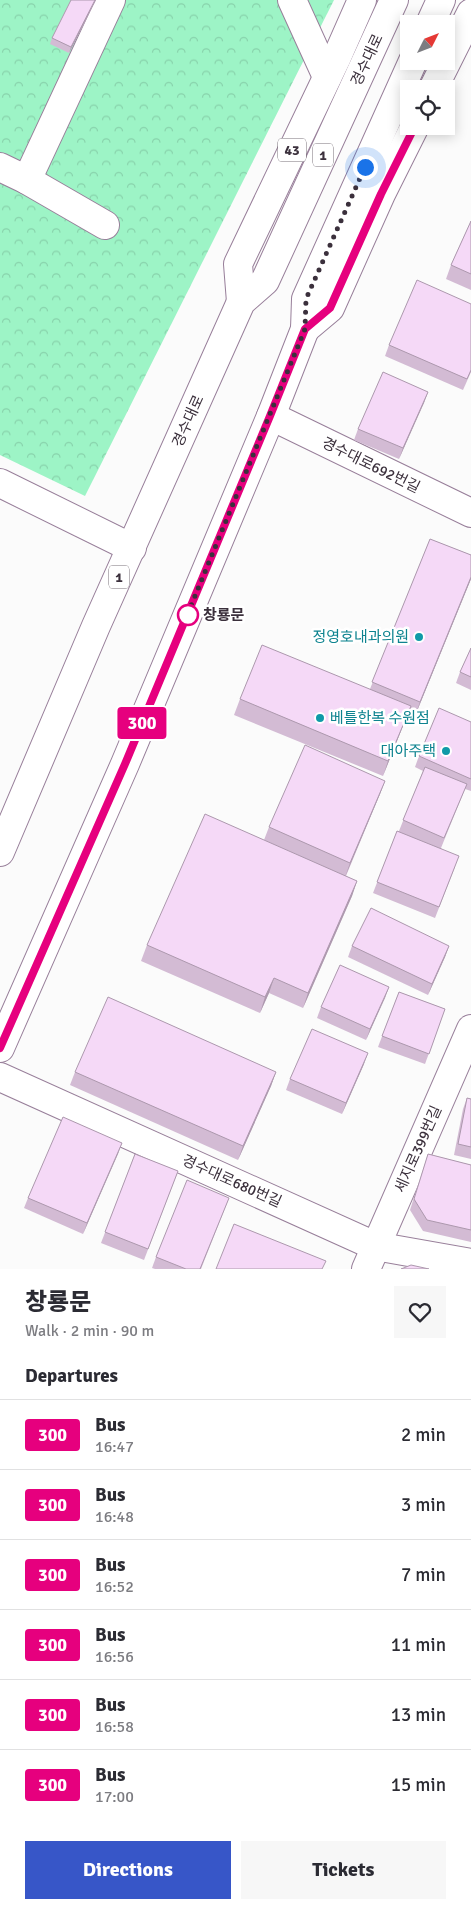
<!DOCTYPE html>
<meta charset="utf-8">
<style>
body{margin:0;font-family:Signika,"Noto Sans KR",sans-serif;background:#f7f7f7;color:#2b2b33;height:100vh;display:flex;flex-direction:column;font-size:19px;white-space:nowrap}
*{box-sizing:border-box;margin:0}
p{font-size:16px;color:#7c7c81}
.icon{flex:none;width:28px;height:28px;fill:none;stroke:currentColor;stroke-width:2;stroke-linecap:round;stroke-linejoin:round}
.map{position:relative;height:1269px;overflow:hidden}
.panel{display:flex;flex-direction:column;background:#fff;flex:1}
.panel>*{flex:none}
.badge{padding:0 10px;border-radius:4px;font-size:18px;line-height:32px}
.needle{width:32px;rotate:48deg}
.controls{position:absolute;left:400px;top:15px;display:grid;gap:10px}
.controls a{display:grid;place-items:center;width:55px;height:55px;border-radius:0px;background:#fff;box-shadow:0 2px 12px #0003;font-size:25px}
.you{position:absolute;width:25px;height:25px;margin:-12px;border:4px solid #fff;border-radius:50%;background:#1a73e8;box-shadow:0 0 0 8px #1a73e833}
.map>.badge{position:absolute;translate:-50% -50%;box-shadow:0 0 0 2px #fff}
h2{padding:0 25px;font-size:19px;line-height:45px}
.round{display:grid;place-items:center;flex:none;width:52px;height:52px;border-radius:0px;background:#f7f7f7}
.head{display:flex;align-items:center;justify-content:space-between;height:85px;padding:0 25px}
h1{font-size:24px;font-weight:800;line-height:38px}
.action{display:flex;gap:10px;margin-top:auto;padding:10px 25px}
.action a{flex:1;height:58px;border-radius:0px;background:#3756c8;color:#fff;font-size:20px;font-weight:800;line-height:58px;text-align:center}
.action a+a{background:#f7f7f7;color:#2b2b33}
ul{padding:0;list-style:none}
li{display:flex;align-items:center;gap:15px;height:70px;padding:0 25px;border-top:1px solid #e1e1e2}
li div{flex:1}
li b{display:block;font-size:19px}
li em{font-style:normal}
li .badge{min-width:55px;font-weight:700;text-align:center}
.map>svg:first-child{display:block}
</style>
<div class="map">
<svg width="471" height="1269" viewBox="0 0 471 1269">
<defs>
<pattern id="park-crowns" width="20" height="18" patternUnits="userSpaceOnUse" patternTransform="scale(1.25)"><rect width="20" height="18" fill="#9df4c6"/><path d="M2 6a3 3 0 1 1 6 0M12 15a3 3 0 1 1 6 0" fill="none" stroke="#88d2ab"/></pattern>
</defs>
<rect width="100%" height="100%" fill="#fbfbfb"/>
<!-- park -->
<polygon fill="url(#park-crowns)" points="0,0 334,0 85,496 0,455"/>
<g fill="none" stroke-linecap="round" stroke-linejoin="round">
<defs>
<g id="minor">
<polyline points="292,0 327,77"/>
<polyline points="0,167 27,180"/>
<polyline points="105,225 27,180 111,0"/>
<polyline points="271,416 471,513"/>
<polyline points="0,483 132,548"/>
<polyline points="0,1077 375,1246 471,1263"/>
<polyline points="366,1269 471,1029"/>
</g>
<g id="major">
<polyline points="430,24 441,0"/>
<polyline points="433,89 471,13"/>
<polyline points="241,302 238,264 336,59 362,0"/>
<polyline points="305,329 330,308 381,194 415,126"/>
<polyline points="0,852 96,626 241,302 265,281 394,0"/>
<polyline points="0,1048 125,764 271,416 305,329 306,299 413,61"/>
</g>
</defs>
<!-- minor casing -->
<use href="#minor" stroke="#987f9a" stroke-width="30"/>
<!-- major casing -->
<use href="#major" stroke="#987f9a" stroke-width="30"/>
<!-- minor -->
<use href="#minor" stroke="#fff" stroke-width="28"/>
<!-- major -->
<use href="#major" stroke="#fff" stroke-width="28"/>
</g>
<!-- wall -->
<g fill="#d3bbd4">
<polygon points="96,0 69,53 50,44 52,38"/>
<polygon points="471,221 471,290 446,279 451,265"/>
<polygon points="471,304 471,372 463,390 385,356 389,345"/>
<polygon points="428,392 399,459 354,440 358,429"/>
<polygon points="430,539 471,555 471,579 415,716 408,713 383,776 234,715 240,699 370,689"/>
<polygon points="471,648 471,690 456,683 460,672"/>
<polygon points="471,722 471,791 465,789 441,848 455,867 435,918 373,893 397,831 399,831 423,771 415,767 419,756"/>
<polygon points="385,781 380,794 346,876 357,881 352,896 303,1008 269,993 260,1013 141,961 147,945 264,840 269,827"/>
<polygon points="352,946 449,946 445,957 428,995 348,957"/>
<polygon points="389,987 366,1040 317,1018 321,1007"/>
<polygon points="399,992 445,1009 425,1064 378,1047"/>
<polygon points="364,1064 342,1114 286,1090 290,1079"/>
<polygon points="75,1072 276,1072 271,1086 238,1160 70,1085"/>
<polygon points="467,1098 471,1099 471,1159 454,1155 463,1109"/>
<polygon points="122,1143 83,1234 24,1208 28,1198"/>
<polygon points="135,1154 178,1171 144,1260 101,1243"/>
<polygon points="428,1154 471,1165 471,1242 423,1231 410,1210"/>
<polygon points="229,1198 201,1269 155,1269 152,1268 156,1257"/>
</g>
<!-- shaded-wall -->
<g fill="#ac98ad">
<polygon points="95,0 96,0 69,53 71,47"/>
<polygon points="428,392 424,403 399,459 403,448"/>
<polygon points="471,577 471,579 415,716 420,702"/>
<polygon points="411,706 383,776 388,761"/>
<polygon points="385,781 380,794 345,877 350,863"/>
<polygon points="357,881 352,896 303,1008 308,993"/>
<polygon points="449,946 445,957 428,995 432,984"/>
<polygon points="274,978 269,993 260,1013 265,997"/>
<polygon points="389,987 385,998 366,1040 370,1029"/>
<polygon points="368,1053 364,1064 342,1114 346,1103"/>
<polygon points="276,1072 271,1086 238,1160 243,1146"/>
<polygon points="122,1143 118,1154 83,1234 87,1223"/>
</g>
<!-- building -->
<g fill="#f5d9f7" stroke="#ac98ad">
<polygon points="71,0 95,0 71,47 52,38"/>
<polygon points="471,221 471,274 451,265"/>
<polygon points="417,280 471,304 471,370 467,379 389,345"/>
<polygon points="383,372 428,392 403,448 358,429"/>
<polygon points="430,539 471,555 471,577 420,702 372,682"/>
<polygon points="262,645 411,706 388,761 240,699"/>
<polygon points="471,648 471,677 460,672"/>
<polygon points="439,708 471,722 471,779 419,756"/>
<polygon points="305,745 385,781 350,863 269,827"/>
<polygon points="425,767 467,784 444,838 403,820"/>
<polygon points="205,814 357,881 308,993 274,978 265,997 147,945"/>
<polygon points="397,831 459,856 439,907 377,882"/>
<polygon points="371,908 449,946 432,984 352,946"/>
<polygon points="340,965 389,987 370,1029 321,1007"/>
<polygon points="399,992 445,1009 429,1054 382,1036"/>
<polygon points="108,997 276,1072 243,1146 75,1072"/>
<polygon points="312,1029 368,1053 346,1103 290,1079"/>
<polygon points="467,1098 471,1099 471,1147 458,1144"/>
<polygon points="63,1117 122,1143 87,1223 28,1198"/>
<polygon points="135,1154 178,1171 148,1249 105,1232"/>
<polygon points="428,1154 471,1165 471,1230 427,1220 414,1199"/>
<polygon points="187,1180 229,1198 200,1269 186,1269 156,1257"/>
<polygon points="234,1224 326,1261 322,1269 216,1269"/>
<polygon points="411,1265 429,1269 401,1269"/>
</g>
<g fill="none" stroke-linecap="round" stroke-linejoin="round">
<defs>
<polyline id="line" points="0,1048 125,764 270,416 305,329 330,308 381,194 415,126"/>
</defs>
<!-- line casing -->
<use href="#line" stroke="#fff" stroke-width="11"/>
<!-- line -->
<use href="#line" stroke="#e6007e" stroke-width="8"/>
<!-- walk -->
<polyline stroke="#3b303c" stroke-width="5" stroke-dasharray="0 9" points="188,615 186,618 305,329 306,299 365,167"/>
</g>
<!-- markers -->
<circle fill="#fff" stroke="#e6007e" stroke-width="2.5" cx="188" cy="615" r="10"/>
<g fill="#0f9aa8" stroke="#fff" stroke-width="2">
<circle cx="419" cy="637" r="5"/>
<circle cx="320" cy="718" r="5"/>
<circle cx="446" cy="751" r="5"/>
</g>
<g text-anchor="middle" dominant-baseline="central" stroke-width="5" stroke-linejoin="round" paint-order="stroke">
<!-- shield labels -->
<g fill="#fff" stroke="#766e76" stroke-width="1">
<rect x="278" y="138.5" width="28" height="23" rx="4"/>
<rect x="313" y="143.5" width="20" height="23" rx="4"/>
<rect x="109" y="565.5" width="20" height="23" rx="4"/>
</g>
<g font-size="14" font-weight="bold" fill="#3b303c">
<text x="292" y="150">43</text>
<text x="323" y="155">1</text>
<text x="119" y="577">1</text>
</g>
<!-- street labels -->
<g font-size="15" fill="#3b303c" stroke="#fff">
<text transform="translate(367 60) rotate(-65)">경수대로</text>
<text transform="translate(188 421) rotate(-66)">경수대로</text>
<text transform="translate(371 465) rotate(26)">경수대로692번길</text>
<text transform="translate(418 1149) rotate(-66)">세지로399번길</text>
<text transform="translate(232 1181) rotate(24)">경수대로680번길</text>
</g>
<!-- stop labels -->
<g font-size="15" font-weight="bold" fill="#3b303c" stroke="#fff" text-anchor="start">
<text x="203" y="615">창룡문</text>
</g>
<!-- culture labels -->
<g font-size="15" fill="#0d838f" stroke="#fff" text-anchor="end">
<text x="409" y="637">정영호내과의원</text>
<text x="330" y="718" text-anchor="start">베틀한복 수원점</text>
<text x="436" y="751">대아주택</text>
</g>
</g>
</svg>
<div class="controls">
<a><svg class="needle" viewBox="-14 -14 28 28"><path d="M0-13l5 13h-10z" fill="#e53935"/><path d="M0 13l5-13h-10z" fill="#7c7c81"/></svg></a>
<a><svg class="icon" aria-label="locate" viewBox="0 0 24 24"><circle cx="12" cy="12" r="6"/><path d="M12 2v4M12 18v4M2 12h4M18 12h4"/></svg></a>
</div>
<div class="you" style="left:365px;top:167px"></div>
<b class="badge" style="left:142px;top:723px;background:#e6007e;color:#fff">300</b>
</div>
<section class="panel">
<div class="head"><div><h1>창룡문</h1><p>Walk · 2 min · 90 m</p></div><a class="round"><svg class="icon" aria-label="heart" viewBox="0 0 24 24"><path d="M12 20l-8-8c-3-5 5-10 8-4 3-6 11-1 8 4z"/></svg></a></div>
<h2>Departures</h2>
<ul>
<li><span class="badge" style="background:#e6007e;color:#fff">300</span><div><b>Bus</b><p>16:47</p></div><em>2 min</em></li>
<li><span class="badge" style="background:#e6007e;color:#fff">300</span><div><b>Bus</b><p>16:48</p></div><em>3 min</em></li>
<li><span class="badge" style="background:#e6007e;color:#fff">300</span><div><b>Bus</b><p>16:52</p></div><em>7 min</em></li>
<li><span class="badge" style="background:#e6007e;color:#fff">300</span><div><b>Bus</b><p>16:56</p></div><em>11 min</em></li>
<li><span class="badge" style="background:#e6007e;color:#fff">300</span><div><b>Bus</b><p>16:58</p></div><em>13 min</em></li>
<li><span class="badge" style="background:#e6007e;color:#fff">300</span><div><b>Bus</b><p>17:00</p></div><em>15 min</em></li>
</ul>
<div class="action"><a>Directions</a><a>Tickets</a></div>
</section>
